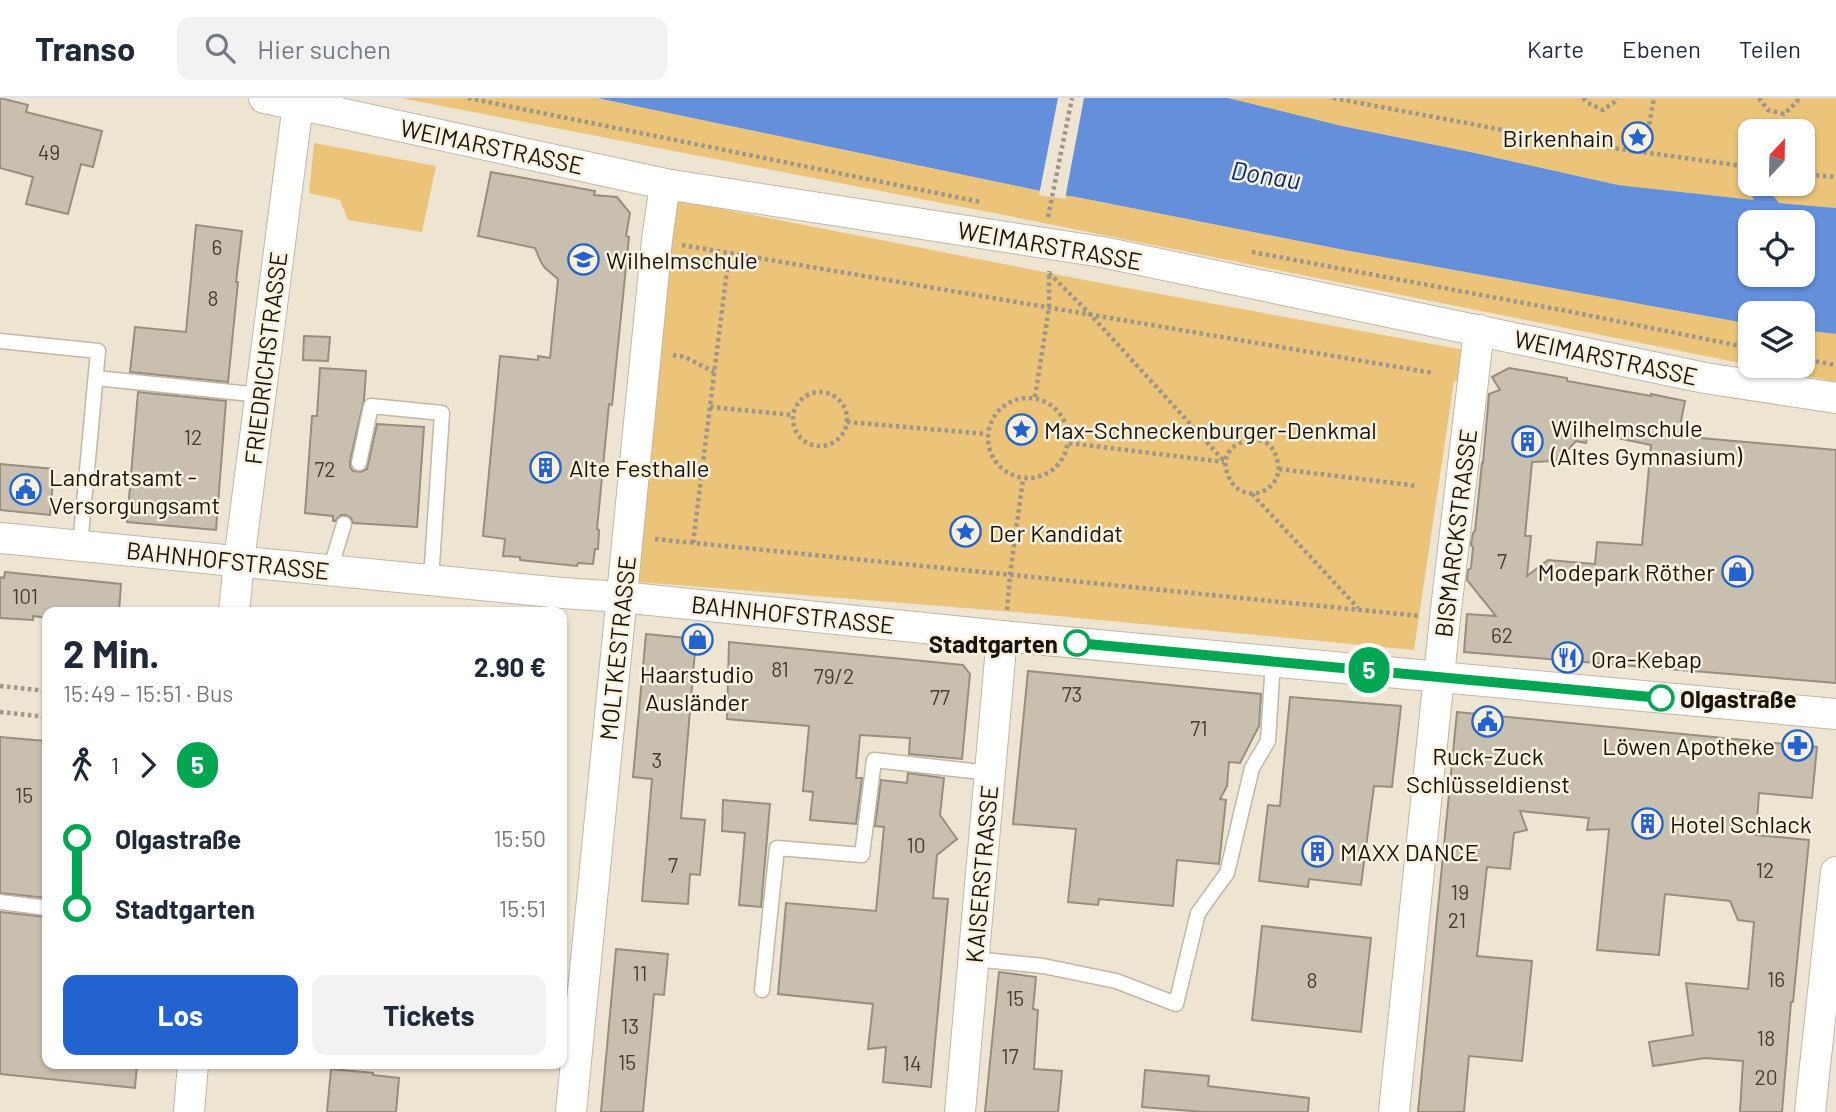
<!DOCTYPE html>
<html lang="de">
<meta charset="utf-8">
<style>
body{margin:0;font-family:Barlow,sans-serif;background:#f2f2f3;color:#1f2937;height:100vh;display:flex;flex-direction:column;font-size:26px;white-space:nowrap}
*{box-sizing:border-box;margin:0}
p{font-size:23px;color:#747a83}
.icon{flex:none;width:38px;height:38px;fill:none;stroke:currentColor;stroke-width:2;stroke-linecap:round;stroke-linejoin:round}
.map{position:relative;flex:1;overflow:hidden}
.drawer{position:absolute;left:42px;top:509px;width:525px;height:462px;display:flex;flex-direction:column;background:#fff;border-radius:14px;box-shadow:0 2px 5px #0004}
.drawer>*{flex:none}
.badge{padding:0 14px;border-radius:23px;font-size:24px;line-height:46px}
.needle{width:46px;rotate:22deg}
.tools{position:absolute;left:1738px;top:21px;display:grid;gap:14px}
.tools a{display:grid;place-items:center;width:77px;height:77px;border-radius:14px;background:#fff;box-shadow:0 2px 5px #0004;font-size:35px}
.map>.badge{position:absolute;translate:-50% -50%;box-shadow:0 0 0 4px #fff}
.legs{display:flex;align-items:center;gap:10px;height:77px;padding:0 21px;font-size:23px}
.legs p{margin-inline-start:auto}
.summary{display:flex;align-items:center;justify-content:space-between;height:119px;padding:0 21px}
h1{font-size:38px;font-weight:700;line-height:52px}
.button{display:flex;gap:14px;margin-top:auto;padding:14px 21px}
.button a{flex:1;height:80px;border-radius:14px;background:#2263cf;color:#fff;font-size:28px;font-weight:700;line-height:80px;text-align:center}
.button a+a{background:#f2f2f3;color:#1f2937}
ul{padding:0 21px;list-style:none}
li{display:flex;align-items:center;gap:24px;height:70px;font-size:26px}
li i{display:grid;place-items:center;width:10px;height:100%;margin:0 9px;background:currentColor}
li i::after{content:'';width:18px;height:18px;margin:-9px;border:5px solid;border-radius:50%;background:#fff}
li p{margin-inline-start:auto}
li:first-child i{background:linear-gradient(#0000 50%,currentColor 0)}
li:last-child i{background:linear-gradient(currentColor 50%,#0000 0)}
header{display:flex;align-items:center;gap:42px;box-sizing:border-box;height:98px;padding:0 35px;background:#fff;border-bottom:2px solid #e0e1e3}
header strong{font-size:33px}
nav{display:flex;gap:38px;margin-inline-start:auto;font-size:24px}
.search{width:490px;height:63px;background:#f2f2f3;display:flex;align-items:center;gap:18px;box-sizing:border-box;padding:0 24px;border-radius:14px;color:#747a83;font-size:26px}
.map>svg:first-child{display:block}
</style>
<header>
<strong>Transo</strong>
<div class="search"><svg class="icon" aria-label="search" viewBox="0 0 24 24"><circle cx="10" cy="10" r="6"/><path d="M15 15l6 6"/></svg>Hier suchen</div>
<nav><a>Karte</a><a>Ebenen</a><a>Teilen</a></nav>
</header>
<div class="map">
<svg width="1836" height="1014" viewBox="0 0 1836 1014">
<rect width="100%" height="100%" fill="#ede4d2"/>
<!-- green -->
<g fill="#ebc479">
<polygon points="401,0 597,0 1050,95 1076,99 1339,151 1750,226 1750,267 1004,117"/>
<polygon points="1228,0 1836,0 1836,110 1779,105 1764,86 1802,86 1802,33 1750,33 1750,85 1748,88 1755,102 1618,87 1475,55 1342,28"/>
<polygon points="314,45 436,68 422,134 348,122 340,102 309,95"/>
<polygon points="676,102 1111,187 1470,253 1466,284 1454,283 1414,552 1015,514 638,484"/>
<polygon points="1803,232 1836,236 1836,284 1756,268 1802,268"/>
</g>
<!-- water -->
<path fill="#6490db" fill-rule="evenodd" d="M 597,0 L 1228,0 L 1342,28 L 1475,55 L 1618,87 L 1754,102 L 1747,88 L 1750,85 L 1764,86 L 1779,105 L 1836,110 L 1836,236 L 1803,232 L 1802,215 L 1750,215 L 1750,226 L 1339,151 L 1076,99 L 1050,95 ZM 1750,124 L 1802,124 L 1802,177 L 1750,177 Z"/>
<!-- pier -->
<polygon fill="#ede4d2" points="1058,0 1084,0 1065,101 1039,97"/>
<!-- building -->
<g fill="#c9bfae" stroke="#978e7e" stroke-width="2" fill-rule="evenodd">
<polygon points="0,0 28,7 26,14 102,33 93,69 81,66 68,116 26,106 33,79 0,70"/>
<polygon points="491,74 595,93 594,97 617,99 630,115 626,138 629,139 612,307 609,306 597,431 599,432 598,451 595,451 593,466 578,465 577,468 520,462 520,459 503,458 505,441 483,438 500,258 538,262 538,258 550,260 558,181 545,170 541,164 535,150 478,138"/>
<polygon points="196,127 242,133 236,184 238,184 228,284 130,274 135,229 186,234"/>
<polygon points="304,238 330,239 328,263 303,262"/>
<polygon points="320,270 366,273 364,302 350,363 350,369 353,373 361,374 367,371 377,326 424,329 417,429 353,425 351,420 346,417 341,417 335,423 333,423 333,418 305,415 312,318 317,318"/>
<path d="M 1509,270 L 1567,280 L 1567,283 L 1651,298 L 1651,296 L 1685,303 L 1678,338 L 1836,352 L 1836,585 L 1464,554 L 1467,516 L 1496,518 L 1467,482 L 1468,472 L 1471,470 L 1473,449 L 1471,447 L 1473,435 L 1475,433 L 1482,365 L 1483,365 L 1489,296 L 1500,292 L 1492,279 ZM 1588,334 L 1651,347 L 1642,447 L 1597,444 L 1595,466 L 1548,462 L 1527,478 L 1531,438 L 1525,438 L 1532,364 L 1554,363 L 1559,361 L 1576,343 L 1586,345 Z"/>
<polygon points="138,294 226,303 216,432 127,424"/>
<polygon points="0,366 54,371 50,417 0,412"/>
<polygon points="5,474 121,486 119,514 47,514 47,520 33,518 33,522 0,520 0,479 4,480"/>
<polygon points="646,536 696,541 681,720 705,722 700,777 690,776 688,806 642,803 652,681 633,679"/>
<polygon points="729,544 963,567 970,576 962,661 909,656 910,640 860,637 856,680 862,680 856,726 810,722 813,694 803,693 809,628 727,621"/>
<polygon points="1028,573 1261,596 1259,628 1240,665 1229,664 1227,688 1220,701 1226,702 1219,766 1177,762 1173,808 1099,801 1098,807 1068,804 1076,731 1013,726"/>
<polygon points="1290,599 1401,608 1392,689 1374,688 1361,787 1309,781 1308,789 1259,783 1268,707 1280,708"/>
<polygon points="1457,614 1817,649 1812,700 1759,695 1756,737 1809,742 1793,904 1791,904 1782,1014 1740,1014 1743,963 1705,960 1653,968 1649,944 1693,937 1686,885 1748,891 1754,824 1738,822 1730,803 1665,796 1659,857 1597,852 1609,731 1587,732 1589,720 1520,713 1527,732 1514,735 1510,771 1487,769 1477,858 1532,863 1522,963 1469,958 1464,1014 1418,1014"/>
<polygon points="0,639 45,643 45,651 47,651 47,800 0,795"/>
<polygon points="908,675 944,680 940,717 957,741 937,757 933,800 948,801 931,989 883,984 886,949 868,951 873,906 778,896 786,805 876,813 884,729 875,728 881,682 907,685"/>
<polygon points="723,702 770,706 761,809 739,807 745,735 722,733"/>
<polygon points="0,814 47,819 47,966 137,966 135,990 0,976"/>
<polygon points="1262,828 1371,840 1361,934 1252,922"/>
<polygon points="616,851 668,856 664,897 654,896 643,1014 601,1014"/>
<polygon points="999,874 1036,879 1033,911 1038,912 1034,971 1062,973 1058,1014 985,1014"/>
<polygon points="331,971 373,975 373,977 399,980 396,1014 327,1014"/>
<polygon points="1145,972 1209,978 1208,988 1309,1000 1308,1014 1205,1014 1142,1009"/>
</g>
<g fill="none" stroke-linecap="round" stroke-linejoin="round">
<defs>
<g id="service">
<polyline points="0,243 98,253 80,448"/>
<polyline points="96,280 260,297"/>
<polyline points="359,365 371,308 442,315 431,482"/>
<polyline points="330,472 344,426"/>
<polyline points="0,804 47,810"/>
<polyline points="974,861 1043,868 1116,883 1176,906 1198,815 1227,775 1252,670 1268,643 1273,563"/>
<polyline points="762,892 777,750 862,757 874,662 990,675"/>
</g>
<g id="minor">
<polyline points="264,0 330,13 665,86 1102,154 1705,280 1836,300"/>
<polyline points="0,440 562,495 621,499 1002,538 1836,616"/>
<polyline points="234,514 239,463 298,6"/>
<polyline points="189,1014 193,966"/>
<polyline points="571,1014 657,142 665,86"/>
<polyline points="960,1014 1002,538"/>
<polyline points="1394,1014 1445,520 1479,232"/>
<polyline points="1810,1014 1836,774"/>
</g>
</defs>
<!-- service casing -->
<use href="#service" stroke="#c1b7a6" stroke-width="17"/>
<!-- minor casing -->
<use href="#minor" stroke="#c1b7a6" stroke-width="32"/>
<!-- path -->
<g stroke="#9e9689" stroke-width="4.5" stroke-dasharray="3.5 3.5" stroke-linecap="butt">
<polyline points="468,0 981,104"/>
<polyline points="1333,0 1562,43 1750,69"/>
<polyline points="1583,0 1590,6 1603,12 1616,3 1617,0"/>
<polyline points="1759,0 1768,12 1784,16 1797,4 1798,0"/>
<polyline points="1644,54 1654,0"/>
<polyline points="1802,76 1836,79"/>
<polyline points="1048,119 1072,0"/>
<polyline points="682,147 1433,275"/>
<polyline points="1252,154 1572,214 1750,250"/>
<path d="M 1049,175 L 1089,215 L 1225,364 C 1230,413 1284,398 1278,365 C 1276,357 1274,351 1268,346 C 1256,338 1237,342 1229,354 C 1227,357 1226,360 1225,364"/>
<polyline points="673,257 685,259 714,274"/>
<polyline points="1802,261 1836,267"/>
<circle cx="820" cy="321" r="27"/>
<polyline points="1035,299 1049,210 1049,173"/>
<circle cx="1028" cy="340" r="40"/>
<polyline points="710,309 793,317"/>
<polyline points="847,324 987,336"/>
<polyline points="1069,345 1224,364"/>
<polyline points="1279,371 1418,388"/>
<polyline points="1252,396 1358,510"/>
<polyline points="655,441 1420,518"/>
<polyline points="693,445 729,156"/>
<polyline points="1007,512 1010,477 1023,381"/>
<polyline points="0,588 47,593"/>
<polyline points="0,614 47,619"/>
</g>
<!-- service -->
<use href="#service" stroke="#fff" stroke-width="14"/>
<!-- minor -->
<use href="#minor" stroke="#fff" stroke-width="30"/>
</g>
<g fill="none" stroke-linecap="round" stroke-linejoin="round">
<defs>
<polyline id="line-1" points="1077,545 1661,600"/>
</defs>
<!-- line-1 casing -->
<use href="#line-1" stroke="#fff" stroke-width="16"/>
<!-- line-1 -->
<use href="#line-1" stroke="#00a651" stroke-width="10"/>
</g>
<!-- icons -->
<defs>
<symbol id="sight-ring" viewBox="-11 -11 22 22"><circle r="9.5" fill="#faf1df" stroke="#2263cf" stroke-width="1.5"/><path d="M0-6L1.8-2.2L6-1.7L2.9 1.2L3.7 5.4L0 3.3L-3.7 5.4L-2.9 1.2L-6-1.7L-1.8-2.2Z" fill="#2263cf"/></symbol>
<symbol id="school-ring" viewBox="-11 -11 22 22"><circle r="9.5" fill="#faf1df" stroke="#2263cf" stroke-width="1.5"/><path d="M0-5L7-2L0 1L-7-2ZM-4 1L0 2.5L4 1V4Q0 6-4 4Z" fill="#2263cf"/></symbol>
<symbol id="building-ring" viewBox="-11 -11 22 22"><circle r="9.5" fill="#faf1df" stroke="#2263cf" stroke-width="1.5"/><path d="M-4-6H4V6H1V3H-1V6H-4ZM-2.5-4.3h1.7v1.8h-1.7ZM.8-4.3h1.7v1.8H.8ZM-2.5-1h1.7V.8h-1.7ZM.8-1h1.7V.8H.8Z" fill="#2263cf"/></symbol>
<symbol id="civic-ring" viewBox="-11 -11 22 22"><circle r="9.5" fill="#faf1df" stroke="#2263cf" stroke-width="1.5"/><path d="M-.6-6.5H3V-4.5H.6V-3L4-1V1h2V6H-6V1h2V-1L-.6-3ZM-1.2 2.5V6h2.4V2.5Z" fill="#2263cf"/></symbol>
<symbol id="shop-ring" viewBox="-11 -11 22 22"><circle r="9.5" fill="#faf1df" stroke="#2263cf" stroke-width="1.5"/><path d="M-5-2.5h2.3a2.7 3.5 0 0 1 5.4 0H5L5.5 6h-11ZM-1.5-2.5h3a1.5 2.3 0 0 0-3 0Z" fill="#2263cf"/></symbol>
<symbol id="restaurant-ring" viewBox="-11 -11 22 22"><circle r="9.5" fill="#faf1df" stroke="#2263cf" stroke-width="1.5"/><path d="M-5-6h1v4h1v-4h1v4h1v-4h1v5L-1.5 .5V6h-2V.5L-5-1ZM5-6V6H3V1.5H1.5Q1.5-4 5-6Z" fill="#2263cf"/></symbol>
<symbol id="pharmacy-ring" viewBox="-11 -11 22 22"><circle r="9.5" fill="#faf1df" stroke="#2263cf" stroke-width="1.5"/><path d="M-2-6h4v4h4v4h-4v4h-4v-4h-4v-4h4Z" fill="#2263cf"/></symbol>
</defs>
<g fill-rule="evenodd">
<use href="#sight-ring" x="1620" y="22" width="35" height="35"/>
<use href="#school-ring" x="566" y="144" width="35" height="35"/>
<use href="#sight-ring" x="1004" y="314" width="35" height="35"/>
<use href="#building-ring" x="1510" y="326" width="35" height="35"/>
<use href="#building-ring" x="528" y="352" width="35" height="35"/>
<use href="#civic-ring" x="8" y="374" width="35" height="35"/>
<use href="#sight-ring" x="948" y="416" width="35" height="35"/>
<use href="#shop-ring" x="1720" y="456" width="35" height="35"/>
<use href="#shop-ring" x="680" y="524" width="35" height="35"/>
<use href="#restaurant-ring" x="1550" y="542" width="35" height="35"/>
<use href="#civic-ring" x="1470" y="606" width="35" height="35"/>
<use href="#pharmacy-ring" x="1780" y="630" width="35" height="35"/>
<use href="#building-ring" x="1630" y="708" width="35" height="35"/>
<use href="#building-ring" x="1300" y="736" width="35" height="35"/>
</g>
<!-- markers -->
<g fill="#fff" stroke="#00a651" stroke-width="3.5">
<circle cx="1077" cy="545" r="12"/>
<circle cx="1661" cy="600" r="12"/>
</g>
<g text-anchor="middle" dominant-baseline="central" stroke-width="5" stroke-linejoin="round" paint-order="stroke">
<!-- number labels -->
<g font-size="21" fill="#443e35">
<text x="49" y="53">49</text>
<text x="217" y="148">6</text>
<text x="213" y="199">8</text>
<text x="193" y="338">12</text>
<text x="325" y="370">72</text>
<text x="1502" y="462">7</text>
<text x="25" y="497">101</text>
<text x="1502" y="536">62</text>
<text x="780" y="570">81</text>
<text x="834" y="577">79/2</text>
<text x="1072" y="595">73</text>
<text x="940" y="598">77</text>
<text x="1199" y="629">71</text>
<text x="657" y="661">3</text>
<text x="24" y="696">15</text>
<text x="916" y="746">10</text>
<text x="673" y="766">7</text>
<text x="1765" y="771">12</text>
<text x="1460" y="793">19</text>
<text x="1457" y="821">21</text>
<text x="640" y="874">11</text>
<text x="1776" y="880">16</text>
<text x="1312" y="881">8</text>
<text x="1015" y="899">15</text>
<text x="630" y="927">13</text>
<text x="1766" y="939">18</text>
<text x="1010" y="957">17</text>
<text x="627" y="963">15</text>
<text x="912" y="964">14</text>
<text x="1766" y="978">20</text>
</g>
<!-- poi labels -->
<g font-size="24" fill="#17130d" stroke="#faf1df" text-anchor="start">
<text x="1614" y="39" text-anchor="end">Birkenhain</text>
<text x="606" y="161">Wilhelmschule</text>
<text x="1551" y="329">Wilhelmschule<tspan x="1551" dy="28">(Altes Gymnasium)</tspan></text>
<text x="1044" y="331">Max-Schneckenburger-Denkmal</text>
<text x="569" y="369">Alte Festhalle</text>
<text x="49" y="378">Landratsamt -<tspan x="49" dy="28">Versorgungsamt</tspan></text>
<text x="989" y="434">Der Kandidat</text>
<text x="1715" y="473" text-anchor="end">Modepark Röther</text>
<text x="1591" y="560">Ora-Kebap</text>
<text x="697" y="575" text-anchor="middle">Haarstudio<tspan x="697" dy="28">Ausländer</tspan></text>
<text x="1775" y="647" text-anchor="end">Löwen Apotheke</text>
<text x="1488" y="657" text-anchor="middle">Ruck-Zuck<tspan x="1488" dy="28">Schlüsseldienst</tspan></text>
<text x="1670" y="725">Hotel Schlack</text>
<text x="1340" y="753">MAXX DANCE</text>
</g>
<!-- street labels -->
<g font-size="24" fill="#17130d" stroke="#faf1df">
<text transform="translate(492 48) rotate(12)">WEIMARSTRASSE</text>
<text transform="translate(1050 147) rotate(10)">WEIMARSTRASSE</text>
<text transform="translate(1606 259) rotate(12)">WEIMARSTRASSE</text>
<text transform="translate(265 260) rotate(-83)">FRIEDRICHSTRASSE</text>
<text transform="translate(1455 435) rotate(-83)">BISMARCKSTRASSE</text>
<text transform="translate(228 462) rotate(6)">BAHNHOFSTRASSE</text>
<text transform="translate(793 516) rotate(6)">BAHNHOFSTRASSE</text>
<text transform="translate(617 550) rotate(-84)">MOLTKESTRASSE</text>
<text transform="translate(981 776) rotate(-85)">KAISERSTRASSE</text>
</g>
<!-- stop labels -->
<g font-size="24" font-weight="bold" fill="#17130d" stroke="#faf1df" text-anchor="end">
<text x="1058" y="545">Stadtgarten</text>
<text x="1680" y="600" text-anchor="start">Olgastraße</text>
</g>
<!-- water labels -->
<g font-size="26" font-style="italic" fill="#042c6e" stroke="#faf1df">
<text transform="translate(1266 76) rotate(9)">Donau</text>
</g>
</g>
</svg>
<div class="tools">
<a><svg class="needle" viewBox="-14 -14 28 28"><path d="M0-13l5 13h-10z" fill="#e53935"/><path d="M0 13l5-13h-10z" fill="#747a83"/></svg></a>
<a><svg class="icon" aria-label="locate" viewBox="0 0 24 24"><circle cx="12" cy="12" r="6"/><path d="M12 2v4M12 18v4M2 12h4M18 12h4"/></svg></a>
<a><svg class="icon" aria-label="layers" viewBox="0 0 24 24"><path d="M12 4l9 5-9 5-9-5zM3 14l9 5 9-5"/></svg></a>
</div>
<b class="badge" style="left:1369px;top:572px;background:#00a651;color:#fff">5</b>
<section class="drawer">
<div class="summary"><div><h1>2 Min.</h1><p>15:49 – 15:51 · Bus</p></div><b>2.90 €</b></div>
<div class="legs"><svg class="icon" aria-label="walk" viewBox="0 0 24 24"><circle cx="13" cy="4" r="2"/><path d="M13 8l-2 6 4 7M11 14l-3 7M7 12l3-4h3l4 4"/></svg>1<svg class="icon" aria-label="forward" viewBox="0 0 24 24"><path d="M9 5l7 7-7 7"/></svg><b class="badge" style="background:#00a651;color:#fff">5</b></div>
<ul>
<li><i style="color:#00a651"></i><b>Olgastraße</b><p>15:50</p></li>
<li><i style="color:#00a651"></i><b>Stadtgarten</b><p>15:51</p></li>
</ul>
<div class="button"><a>Los</a><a>Tickets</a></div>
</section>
</div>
